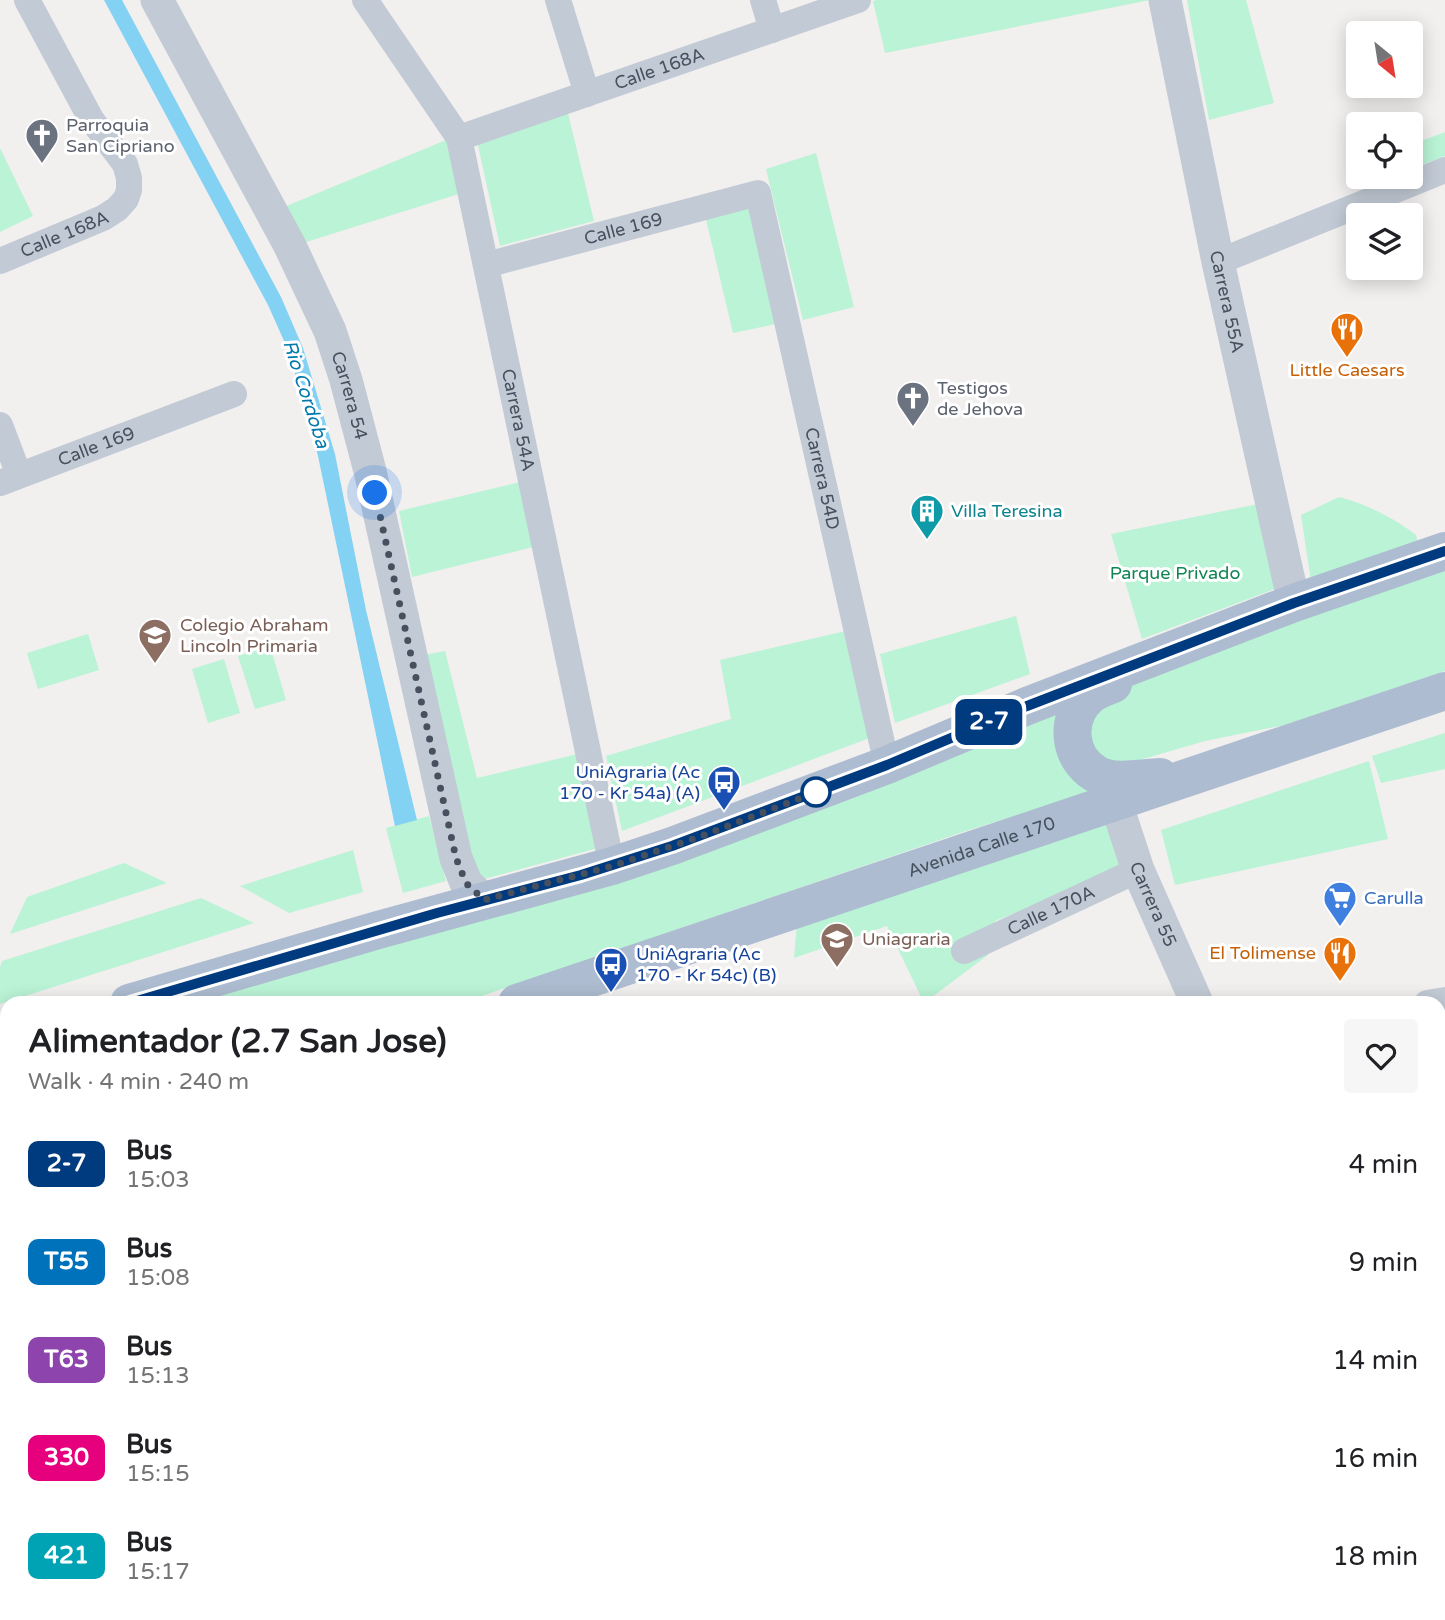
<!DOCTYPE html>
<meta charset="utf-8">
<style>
body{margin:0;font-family:"Varela Round",sans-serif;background:#f6f6f6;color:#202124;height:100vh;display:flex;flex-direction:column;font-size:26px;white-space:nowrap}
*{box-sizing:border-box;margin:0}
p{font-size:23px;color:#757577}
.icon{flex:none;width:38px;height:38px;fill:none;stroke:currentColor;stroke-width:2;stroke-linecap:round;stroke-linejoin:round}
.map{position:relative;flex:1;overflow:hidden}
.sheet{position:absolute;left:0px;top:996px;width:1446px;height:625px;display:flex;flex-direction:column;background:#fff;border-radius:21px 21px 0 0;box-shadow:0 4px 18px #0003}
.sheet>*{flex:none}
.badge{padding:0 14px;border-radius:10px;font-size:24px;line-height:46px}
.needle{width:46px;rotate:150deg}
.controls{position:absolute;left:1346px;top:21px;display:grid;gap:14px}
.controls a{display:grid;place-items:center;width:77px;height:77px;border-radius:7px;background:#fff;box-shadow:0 4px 18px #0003;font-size:35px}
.you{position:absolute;width:35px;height:35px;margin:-18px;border:5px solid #fff;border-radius:50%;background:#1a73e8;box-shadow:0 0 0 10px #1a73e833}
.map>.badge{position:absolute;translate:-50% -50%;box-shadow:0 0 0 4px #fff}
.round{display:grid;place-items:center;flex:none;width:74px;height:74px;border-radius:7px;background:#f6f6f6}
.overview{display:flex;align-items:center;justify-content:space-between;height:119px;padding:0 28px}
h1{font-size:33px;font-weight:800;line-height:52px}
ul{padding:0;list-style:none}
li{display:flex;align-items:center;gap:21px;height:98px;padding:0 28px}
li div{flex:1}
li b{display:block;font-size:26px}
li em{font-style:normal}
li .badge{min-width:77px;font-weight:700;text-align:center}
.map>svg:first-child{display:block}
</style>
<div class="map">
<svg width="1445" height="1620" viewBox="0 0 1445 1620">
<rect width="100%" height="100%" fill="#f2efef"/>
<!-- green -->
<g fill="#baf3d5">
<polygon points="877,0 1150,0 885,53 873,1"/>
<polygon points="1187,0 1246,0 1274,103 1209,120"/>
<polygon points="567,109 594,221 500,246 477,141"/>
<polygon points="1445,132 1445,156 1411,169 1411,145"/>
<polygon points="451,138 459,194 303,243 284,207"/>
<polygon points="0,148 33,216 0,232"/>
<polygon points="816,153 854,307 803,320 766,169"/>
<polygon points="749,205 776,324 733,333 705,215"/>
<polygon points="520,482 533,547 412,577 399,511"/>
<path d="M 1339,497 C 1366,504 1394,518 1416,535 L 1418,544 L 1311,581 L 1301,515 Z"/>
<polygon points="1263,503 1280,587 1142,639 1111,534"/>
<polygon points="1445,561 1445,671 1285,725 1205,741 1133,762 1111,763 1094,751 1085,721 1106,695"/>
<polygon points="1016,616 1030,674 895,723 880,654"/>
<polygon points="850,630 875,736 622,831 606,756 731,719 720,660"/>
<polygon points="88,634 99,670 38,689 27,653"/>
<polygon points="270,646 286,700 255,709 238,656"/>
<polygon points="445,651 477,778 582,753 602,847 477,881 424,655"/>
<polygon points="224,659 240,713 208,723 192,669"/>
<polygon points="1059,701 1091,792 963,832 461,1003 193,1003"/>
<polygon points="1445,733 1445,769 1381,783 1372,756"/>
<polygon points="1369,761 1388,839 1175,885 1161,830"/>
<polygon points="1113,814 1128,868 995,921 988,955 924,1003 887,926 794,958 797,923"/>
<polygon points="429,816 446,881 403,893 386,828"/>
<polygon points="353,850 363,892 289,913 240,886"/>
<polygon points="124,863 167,883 10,934 27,897"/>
<polygon points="201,898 254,923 0,1004 0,967 2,961"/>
<polygon points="7,1060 7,1146 0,1150 0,1062"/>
</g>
<!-- water -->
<polygon fill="#84d2f3" points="104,0 122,0 281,297 303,348 335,454 366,610 417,820 395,826 318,456 289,352 268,305"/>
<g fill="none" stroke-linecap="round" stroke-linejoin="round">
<!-- minor -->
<g stroke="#c2cad5" stroke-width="26">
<path id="s1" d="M 365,0 L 459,138 L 612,866"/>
<polyline points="558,0 587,94"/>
<polyline points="763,0 772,30"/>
<path id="s2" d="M 459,138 L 858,0"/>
<path id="s3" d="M 0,261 L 103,218 L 117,209 L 126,199 L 129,190 L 129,178 L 125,164 L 91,119 L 27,0"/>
<polyline points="1218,262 1445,170"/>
<path id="s4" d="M 486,265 L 758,193 L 887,765"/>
<polyline points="0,425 19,475"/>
<path id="s5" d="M 0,483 L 234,394"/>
<path id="s6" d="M 964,951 L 1138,870"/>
<polyline points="1427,1003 1445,1000"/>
<polyline points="1438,1257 1445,1256"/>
<polyline points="1438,1444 1445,1443"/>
<polyline points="1035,1620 1049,1614"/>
</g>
<!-- tertiary -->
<g stroke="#c2cad5" stroke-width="33">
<path id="s7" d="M 157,0 L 290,246 L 330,331 L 346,380 L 370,471 L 456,858 L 466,883 L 484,900"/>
<path id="s8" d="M 1165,0 L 1218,262 L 1294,603"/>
<path id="s9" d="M 1116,803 L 1138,870 L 1197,1003"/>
<polyline points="1438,1489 1445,1501"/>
<polyline points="1438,1546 1445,1561"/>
</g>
<!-- primary -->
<g stroke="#adbcd0" stroke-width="38">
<path d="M 1113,684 C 1106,687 1096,690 1089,696 C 1065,717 1067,757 1096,774 C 1114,784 1140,778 1160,777"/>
<polyline points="129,1003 378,930 612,866 672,846 887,765 1027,706 1294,603 1445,551"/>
<path id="s10" d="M 517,1003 L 1445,691"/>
<polyline points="0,1045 7,1042"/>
<polyline points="0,1174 7,1171"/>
</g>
</g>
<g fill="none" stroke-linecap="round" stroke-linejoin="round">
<defs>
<polyline id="line" points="130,1003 437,913 581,875 672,846 887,765 1027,706 1294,603 1445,551"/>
</defs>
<!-- line casing -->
<use href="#line" stroke="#fff" stroke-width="16"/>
<!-- line -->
<use href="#line" stroke="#003b80" stroke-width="10"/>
<!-- walk -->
<polyline stroke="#46505e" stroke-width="7" stroke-dasharray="0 12.6" points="375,493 456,858 466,883 484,900 612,866 699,837 819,791 816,792"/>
</g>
<!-- icons -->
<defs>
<symbol id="church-pin" viewBox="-11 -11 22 30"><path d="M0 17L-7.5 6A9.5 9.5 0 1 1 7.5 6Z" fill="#6b7280" stroke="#fff"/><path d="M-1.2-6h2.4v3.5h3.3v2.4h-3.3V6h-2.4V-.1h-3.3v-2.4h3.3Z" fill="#fff"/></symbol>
<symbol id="restaurant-pin" viewBox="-11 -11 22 30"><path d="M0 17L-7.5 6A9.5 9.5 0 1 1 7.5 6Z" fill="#e8710a" stroke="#fff"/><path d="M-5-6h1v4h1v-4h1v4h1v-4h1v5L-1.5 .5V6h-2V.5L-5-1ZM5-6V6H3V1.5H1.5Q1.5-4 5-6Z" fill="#fff"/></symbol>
<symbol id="building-pin" viewBox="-11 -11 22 30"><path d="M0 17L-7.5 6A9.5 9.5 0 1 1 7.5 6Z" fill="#0f9aa8" stroke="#fff"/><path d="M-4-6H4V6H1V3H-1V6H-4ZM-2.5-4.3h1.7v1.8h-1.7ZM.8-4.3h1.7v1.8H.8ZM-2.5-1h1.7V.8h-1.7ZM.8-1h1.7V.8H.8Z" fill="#fff"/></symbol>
<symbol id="school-pin" viewBox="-11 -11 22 30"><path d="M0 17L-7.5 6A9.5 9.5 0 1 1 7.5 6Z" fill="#8d6e63" stroke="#fff"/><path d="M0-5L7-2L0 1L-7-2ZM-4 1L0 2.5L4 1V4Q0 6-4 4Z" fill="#fff"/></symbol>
<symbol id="bus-pin" viewBox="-11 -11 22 30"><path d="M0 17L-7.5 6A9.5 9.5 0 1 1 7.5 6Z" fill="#1a4fb4" stroke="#fff"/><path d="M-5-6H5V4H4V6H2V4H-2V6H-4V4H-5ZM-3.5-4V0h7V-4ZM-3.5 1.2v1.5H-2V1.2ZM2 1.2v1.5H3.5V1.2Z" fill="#fff"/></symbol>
<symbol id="supermarket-pin" viewBox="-11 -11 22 30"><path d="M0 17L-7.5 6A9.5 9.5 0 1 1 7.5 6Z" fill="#3f7fe0" stroke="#fff"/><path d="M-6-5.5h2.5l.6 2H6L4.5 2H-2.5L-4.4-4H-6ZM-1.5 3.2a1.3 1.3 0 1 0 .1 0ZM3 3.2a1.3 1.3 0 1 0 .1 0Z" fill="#fff"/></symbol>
<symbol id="university-pin" viewBox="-11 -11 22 30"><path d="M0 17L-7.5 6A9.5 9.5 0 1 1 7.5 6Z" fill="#8d6e63" stroke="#fff"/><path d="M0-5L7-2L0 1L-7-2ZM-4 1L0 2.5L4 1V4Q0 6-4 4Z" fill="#fff"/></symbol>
</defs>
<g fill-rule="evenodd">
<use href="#church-pin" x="23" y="116" width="38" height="52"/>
<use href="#restaurant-pin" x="1328" y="310" width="38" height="52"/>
<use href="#church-pin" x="894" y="379" width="38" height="52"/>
<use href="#building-pin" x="908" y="492" width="38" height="52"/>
<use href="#school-pin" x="136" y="616" width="38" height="52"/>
<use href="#bus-pin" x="705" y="763" width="38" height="52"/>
<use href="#supermarket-pin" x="1321" y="879" width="38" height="52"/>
<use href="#university-pin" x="818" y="920" width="38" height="52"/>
<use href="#restaurant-pin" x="1321" y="934" width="38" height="52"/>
<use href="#bus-pin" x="592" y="945" width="38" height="52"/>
</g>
<!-- markers -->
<circle fill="#fff" stroke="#003b80" stroke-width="3.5" cx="816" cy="792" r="14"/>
<g text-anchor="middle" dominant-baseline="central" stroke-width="6" stroke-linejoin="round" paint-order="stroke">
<!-- street labels -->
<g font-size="18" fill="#46505e" stroke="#fff">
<text stroke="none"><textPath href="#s2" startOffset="212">Calle 168A</textPath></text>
<text stroke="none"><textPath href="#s4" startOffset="142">Calle 169</textPath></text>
<text stroke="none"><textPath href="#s3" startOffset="70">Calle 168A</textPath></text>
<text stroke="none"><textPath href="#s8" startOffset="308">Carrera 55A</textPath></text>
<text stroke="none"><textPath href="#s7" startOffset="441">Carrera 54</textPath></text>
<text stroke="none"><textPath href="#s1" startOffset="455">Carrera 54A</textPath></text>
<text stroke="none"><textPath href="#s5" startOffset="103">Calle 169</textPath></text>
<text stroke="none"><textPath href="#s4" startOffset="574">Carrera 54D</textPath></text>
<text stroke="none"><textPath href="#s10" startOffset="490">Avenida Calle 170</textPath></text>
<text stroke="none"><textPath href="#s9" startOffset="108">Carrera 55</textPath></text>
<text stroke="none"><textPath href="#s6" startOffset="96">Calle 170A</textPath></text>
</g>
<!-- worship labels -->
<g font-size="18" fill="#5b616d" stroke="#fff" text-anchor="start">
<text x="66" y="125">Parroquia<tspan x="66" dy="21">San Cipriano</tspan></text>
<text x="937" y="388">Testigos<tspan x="937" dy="21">de Jehova</tspan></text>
</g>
<!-- food labels -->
<g font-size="18" fill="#c56008" stroke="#fff">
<text x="1347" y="370">Little Caesars</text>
<text x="1316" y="953" text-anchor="end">El Tolimense</text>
</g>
<!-- culture labels -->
<g font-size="18" fill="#0d838f" stroke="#fff" text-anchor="start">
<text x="951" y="511">Villa Teresina</text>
</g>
<!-- park labels -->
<g font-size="18" fill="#108655" stroke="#fff">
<text x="1175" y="573">Parque Privado</text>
</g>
<!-- education labels -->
<g font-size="18" fill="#785e54" stroke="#fff" text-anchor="start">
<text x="180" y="625">Colegio Abraham<tspan x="180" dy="21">Lincoln Primaria</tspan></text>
<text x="862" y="939">Uniagraria</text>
</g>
<!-- transit labels -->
<g font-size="18" fill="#164399" stroke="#fff" text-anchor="end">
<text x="700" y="772">UniAgraria (Ac<tspan x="700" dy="21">170 - Kr 54a) (A)</tspan></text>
<text x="636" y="954" text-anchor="start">UniAgraria (Ac<tspan x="636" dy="21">170 - Kr 54c) (B)</tspan></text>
</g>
<!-- shop labels -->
<g font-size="18" fill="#366cbe" stroke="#fff" text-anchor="start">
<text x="1364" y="898">Carulla</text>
</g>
<!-- water labels -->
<g font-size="19" font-style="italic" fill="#027aad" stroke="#fff">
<text transform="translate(306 394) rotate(72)">Rio Cordoba</text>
</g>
</g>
</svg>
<div class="controls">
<a><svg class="needle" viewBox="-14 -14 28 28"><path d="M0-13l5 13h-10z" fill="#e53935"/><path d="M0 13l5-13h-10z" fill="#757577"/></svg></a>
<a><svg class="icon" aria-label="locate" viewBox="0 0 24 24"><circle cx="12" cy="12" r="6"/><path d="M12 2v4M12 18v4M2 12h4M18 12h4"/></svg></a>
<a><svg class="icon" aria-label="layers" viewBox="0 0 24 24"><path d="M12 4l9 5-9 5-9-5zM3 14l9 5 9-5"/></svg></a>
</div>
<div class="you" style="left:375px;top:493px"></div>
<b class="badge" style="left:989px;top:722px;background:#003b80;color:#fff">2-7</b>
<section class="sheet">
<div class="overview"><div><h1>Alimentador (2.7 San Jose)</h1><p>Walk · 4 min · 240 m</p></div><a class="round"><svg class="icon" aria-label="heart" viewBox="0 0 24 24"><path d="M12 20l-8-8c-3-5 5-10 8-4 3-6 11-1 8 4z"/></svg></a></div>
<ul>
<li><span class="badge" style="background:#003b80;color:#fff">2-7</span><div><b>Bus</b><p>15:03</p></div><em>4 min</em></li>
<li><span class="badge" style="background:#0072bc;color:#fff">T55</span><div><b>Bus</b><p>15:08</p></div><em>9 min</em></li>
<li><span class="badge" style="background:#8e44ad;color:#fff">T63</span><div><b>Bus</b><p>15:13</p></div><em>14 min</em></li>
<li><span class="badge" style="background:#e6007e;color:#fff">330</span><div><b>Bus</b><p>15:15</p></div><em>16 min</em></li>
<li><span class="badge" style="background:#00a3b4;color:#fff">421</span><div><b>Bus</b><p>15:17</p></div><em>18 min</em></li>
</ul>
</section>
</div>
